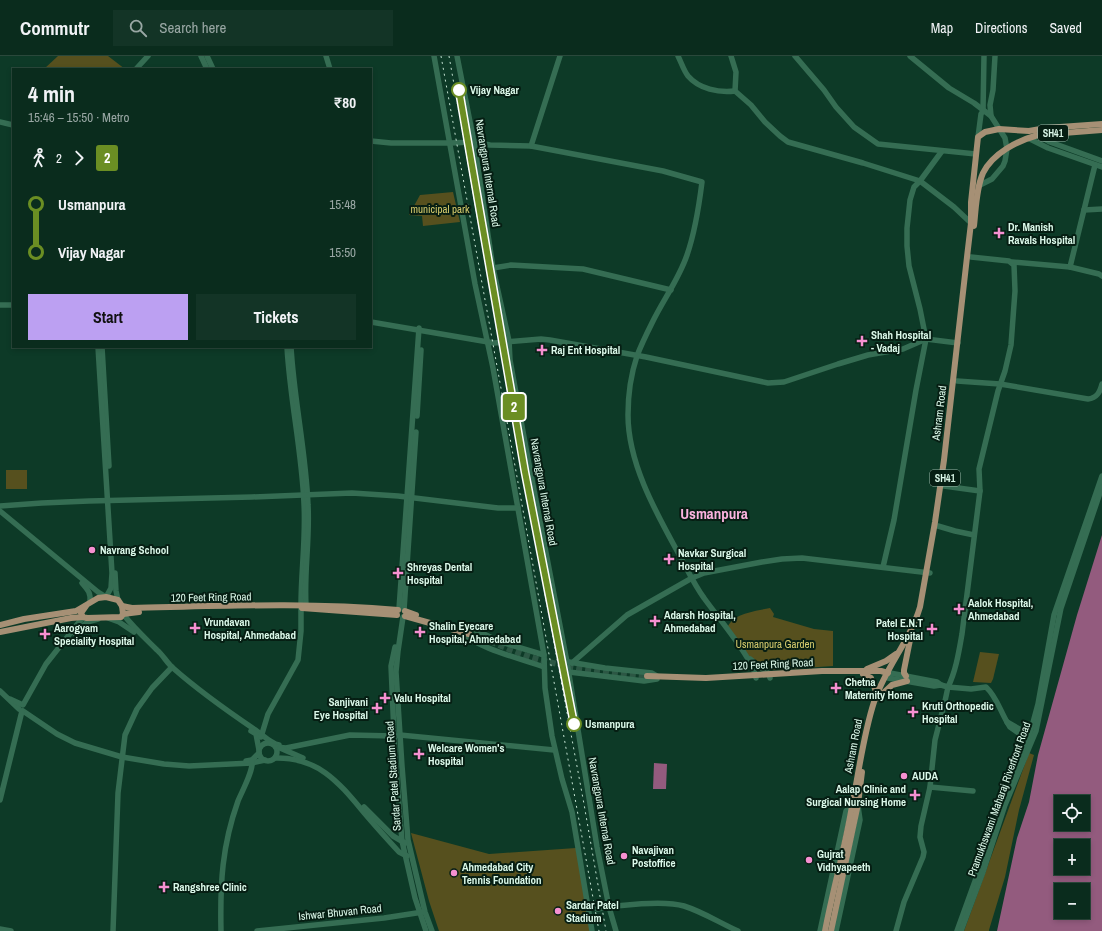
<!DOCTYPE html>
<meta charset="utf-8">
<style>
body{margin:0;font-family:"Archivo Narrow",sans-serif;background:#133426;color:#f1f3f6;height:100vh;display:flex;flex-direction:column;font-size:15px;white-space:nowrap}
*{box-sizing:border-box;margin:0}
p{font-size:13px;color:#99a7a4}
.icon{flex:none;width:22px;height:22px;fill:none;stroke:currentColor;stroke-width:2;stroke-linecap:round;stroke-linejoin:round}
.map{position:relative;flex:1;overflow:hidden}
.panel{position:absolute;left:12px;top:12px;width:360px;height:280px;display:flex;flex-direction:column;background:#0a2c1d;border-radius:0px;box-shadow:0 2px 6px #0003,0 0 0 1px #2a483b}
.panel>*{flex:none}
.badge{padding:0 8px;border-radius:3px;font-size:14px;line-height:26px}
.buttons{position:absolute;left:1054px;top:739px;display:grid;gap:8px}
.buttons a{display:grid;place-items:center;width:36px;height:36px;border-radius:0px;background:#0a2c1d;box-shadow:0 2px 6px #0003,0 0 0 1px #2a483b;font-size:20px}
.map>.badge{position:absolute;translate:-50% -50%;box-shadow:0 0 0 2px #fff}
.legs{display:flex;align-items:center;gap:6px;height:44px;padding:0 16px;font-size:13px}
.legs p{margin-inline-start:auto}
.head{display:flex;align-items:center;justify-content:space-between;height:68px;padding:0 16px}
h1{font-size:22px;font-weight:800;line-height:30px}
.primary-button{display:flex;gap:8px;margin-top:auto;padding:8px 16px}
.primary-button a{flex:1;height:46px;border-radius:0px;background:#bca0f2;color:#111;font-size:16px;font-weight:800;line-height:46px;text-align:center}
.primary-button a+a{background:#133426;color:#f1f3f6}
ul{padding:0 16px;list-style:none}
li{display:flex;align-items:center;gap:14px;height:48px;font-size:15px}
li i{display:grid;place-items:center;width:6px;height:100%;margin:0 5px;background:currentColor}
li i::after{content:'';width:10px;height:10px;margin:-5px;border:3px solid;border-radius:50%;background:#0a2c1d}
li p{margin-inline-start:auto}
li:first-child i{background:linear-gradient(#0000 50%,currentColor 0)}
li:last-child i{background:linear-gradient(currentColor 50%,#0000 0)}
header{display:flex;align-items:center;gap:24px;box-sizing:border-box;height:56px;padding:0 20px;background:#0a2c1d;border-bottom:1px solid #2a483b}
header strong{font-size:19px}
nav{display:flex;gap:22px;margin-inline-start:auto;font-size:14px}
.search{width:280px;height:36px;background:#133426;display:flex;align-items:center;gap:10px;box-sizing:border-box;padding:0 14px;border-radius:0px;color:#99a7a4;font-size:15px}
.map>svg:first-child{display:block}
</style>
<header>
<strong>Commutr</strong>
<div class="search"><svg class="icon" aria-label="search" viewBox="0 0 24 24"><circle cx="10" cy="10" r="6"/><path d="M15 15l6 6"/></svg>Search here</div>
<nav><a>Map</a><a>Directions</a><a>Saved</a></nav>
</header>
<div class="map">
<svg width="1102" height="875" viewBox="0 0 1102 875">
<rect width="100%" height="100%" fill="#0d3a27"/>
<!-- green -->
<g fill="#56501e">
<polygon points="58,0 108,0 125,13 44,13"/>
<polygon points="453,136 460,166 423,170 422,160 409,159 420,139"/>
<rect x="6" y="414" width="21" height="19"/>
<path d="M 770,552 L 774,558 L 773,561 L 814,573 L 833,575 L 833,610 L 773,614 C 752,610 739,588 727,572 C 733,557 756,555 770,552 Z"/>
<polygon points="980,596 999,598 993,623 991,627 973,626"/>
<polygon points="1029,697 1034,699 1019,754 1005,821 989,874 989,875 964,875"/>
<polygon points="411,777 489,798 576,792 591,875 439,875 429,845"/>
</g>
<!-- water -->
<g fill="#935b7e" fill-rule="evenodd">
<path d="M 1102,479 L 1102,875 L 997,875 L 1017,782 L 1029,746 L 1038,699 L 1077,559 ZM 1061,746 L 1083,746 L 1083,768 L 1061,768 ZM 1061,790 L 1083,790 L 1083,812 L 1061,812 ZM 1061,834 L 1083,834 L 1083,856 L 1061,856 Z"/>
<polygon points="654,707 667,708 666,733 653,733"/>
</g>
<g fill="none" stroke-linecap="round" stroke-linejoin="round">
<!-- primary-tunnel -->
<path stroke="#2c5744" stroke-width="6" stroke-dasharray="6 3" stroke-linecap="butt" d="M 466,574 C 489,585 513,596 537,603 C 573,613 610,616 647,620"/>
<!-- secondary -->
<g stroke="#356d53" stroke-width="5.5">
<polyline points="201,0 207,13"/>
<polyline points="207,0 213,13"/>
<polyline points="326,0 330,13"/>
<polyline points="434,0 475,228 493,312 544,599 545,632 552,680 562,723 572,756 592,875"/>
<polyline points="457,0 474,86 493,212 509,285 510,304 528,403 567,606 597,791 609,851 616,875"/>
<path d="M 678,0 C 681,6 684,15 688,20 C 699,33 719,37 735,35 L 751,49 L 765,66 L 780,80 L 788,86 L 863,107 L 920,125 L 954,151 L 971,167"/>
<polyline points="731,0 736,16 735,35"/>
<polyline points="795,0 824,34 836,51 854,71 878,88 976,98"/>
<polyline points="910,0 949,32 974,47 991,60 1005,82 1007,93 1005,105 1003,110 992,123 980,129"/>
<polyline points="136,13 148,0"/>
<polyline points="991,60 990,49 993,34 995,0"/>
<polyline points="0,66 13,69"/>
<polyline points="1036,78 1050,86 1102,105"/>
<polyline points="978,81 981,58 983,55 984,0"/>
<polyline points="1028,82 1048,92 1102,111"/>
<path d="M 371,85 L 391,87 L 450,87 L 474,86 L 490,89 L 531,90 L 663,115 L 702,126 C 699,150 695,176 687,199 C 679,223 663,244 652,267 C 647,277 641,289 637,300 C 631,318 628,340 628,359 C 628,409 658,460 681,502 C 688,515 695,530 704,542 C 716,559 754,604 756,622"/>
<polyline points="531,90 560,0"/>
<polyline points="1084,154 1102,153"/>
<path d="M 971,201 L 1009,205 L 1014,209 L 1015,235 L 1011,289 L 1005,315 L 998,335 L 979,413 L 980,435 L 962,578 C 959,595 956,615 948,631 L 971,633 L 986,631 C 996,640 1000,654 1007,666"/>
<polyline points="1012,206 1070,211 1099,218 1102,220"/>
<polyline points="1070,211 1095,109"/>
<polyline points="493,212 511,209 583,213 671,234"/>
<polyline points="0,249 13,249"/>
<polyline points="371,266 494,287 541,283 550,284 646,301 768,327 784,326 838,308 868,299 903,293 926,283 958,287"/>
<polyline points="102,291 109,410"/>
<path d="M 287,291 C 290,344 302,396 304,448 C 306,482 301,515 301,549"/>
<path d="M 291,291 C 294,344 306,396 308,449 C 310,482 304,516 306,549"/>
<path d="M 957,325 L 1000,328 L 1088,343 C 1097,342 1100,336 1102,328"/>
<polyline points="417,360 421,294"/>
<polyline points="944,430 980,435"/>
<polyline points="0,450 42,447 89,445 252,441 352,437 398,440 498,452 518,452"/>
<polyline points="0,455 98,536 106,541 111,532 112,517 98,291"/>
<polyline points="938,470 955,475 974,479"/>
<polyline points="883,511 894,464 916,334 926,283 920,253 909,210 907,190 907,172 910,144 914,131 920,125 942,95"/>
<polyline points="115,517 116,535 118,544"/>
<path d="M 82,527 C 88,534 91,537 90,546"/>
<polyline points="399,553 419,272"/>
<polyline points="404,554 416,376"/>
<path d="M 123,558 C 133,571 145,582 157,594 C 163,599 167,607 173,612 C 199,635 226,654 254,673 C 262,678 270,687 279,689"/>
<polyline points="403,561 398,595 396,616 402,710 408,784 425,856 432,875"/>
<polyline points="108,562 119,566 134,576"/>
<polyline points="457,571 471,572 501,586 544,599"/>
<path d="M 460,576 C 480,593 519,602 544,611"/>
<polyline points="74,577 87,566 98,563"/>
<polyline points="395,591 391,610 395,700 402,785 415,842 426,875"/>
<polyline points="750,603 769,618 770,622"/>
<polyline points="569,606 605,612 652,617 657,620"/>
<polyline points="572,607 627,559 692,522 704,517 762,506 782,503 802,502 930,517"/>
<polyline points="569,616 644,625 657,623"/>
<polyline points="890,617 937,626 941,629"/>
<polyline points="888,622 934,630 941,629 948,631 945,645 935,684 930,731 921,770 920,781 924,796 923,801 904,846 896,875"/>
<polyline points="0,635 19,653"/>
<polyline points="10,643 23,649 46,608 83,561"/>
<polyline points="23,655 57,678 75,687 122,701 164,708 189,710 252,707 265,704"/>
<polyline points="251,675 256,678 259,694"/>
<polyline points="261,681 268,658 298,604 301,575 301,552"/>
<polyline points="1030,685 1010,671 1007,666 1032,680"/>
<circle cx="268" cy="696" r="9"/>
<polyline points="276,691 286,692 350,679 394,680 400,679 554,694"/>
<polyline points="280,692 303,702"/>
<path d="M 275,702 C 320,701 340,728 366,759 C 377,772 388,784 399,796 L 407,800"/>
<polyline points="246,705 252,704 259,697"/>
<polyline points="930,731 973,735"/>
<polyline points="0,744 22,655"/>
<polyline points="364,751 393,780 405,787"/>
<path d="M 597,853 C 619,849 664,844 684,850 C 703,856 720,867 738,875"/>
<polyline points="0,873 11,875"/>
<polyline points="113,875 118,737 125,679 137,653 152,632 172,611"/>
<path d="M 221,875 C 220,827 222,790 238,745 C 242,735 254,714 252,704"/>
<polyline points="257,875 384,862 423,856"/>
<polyline points="820,875 846,755 853,748"/>
<polyline points="836,875 860,764 858,750"/>
<polyline points="957,875 983,803 1001,749 1031,674 1038,648 1054,559 1102,420"/>
<polyline points="961,875 983,816 1005,749 1036,675 1061,552 1102,431"/>
</g>
<!-- primary -->
<g stroke="#a69075" stroke-width="6">
<path d="M 974,170 C 976,153 976,133 983,117 C 993,97 1017,85 1038,79 L 1102,74"/>
<path d="M 122,550 L 132,552 C 221,550 310,546 398,554"/>
<polyline points="302,552 397,559"/>
<polyline points="405,555 416,559"/>
<polyline points="123,558 139,556"/>
<polyline points="405,560 469,578"/>
<polyline points="0,569 24,563 76,555 98,542 106,541 118,544 122,550 123,558 121,561 87,562 83,561 81,557 86,550"/>
<polyline points="0,576 71,562 83,561"/>
<polyline points="867,613 886,605 896,598"/>
<polyline points="863,618 871,622 877,638"/>
<polyline points="647,620 706,622 822,615 881,615 888,617"/>
<polyline points="906,620 904,617 904,614 910,584"/>
<polyline points="878,642 892,629 907,625"/>
<path d="M 825,875 C 833,833 845,792 852,750 C 859,716 863,680 874,646 C 885,612 910,585 920,551 L 935,466 L 944,404 L 967,201 L 971,167 L 971,146 L 978,81 L 985,76 L 999,73 L 1029,75 L 1046,72 L 1102,68"/>
<polyline points="831,875 858,748 862,716"/>
</g>
<!-- rail -->
<g stroke="#c6e5d5" stroke-width="1" stroke-dasharray="2 4" stroke-linecap="butt">
<polyline points="441,0 599,875"/>
<polyline points="449,0 497,273"/>
<polyline points="499,266 550,543"/>
<polyline points="545,538 584,748 606,875"/>
</g>
</g>
<g fill="none" stroke-linecap="round" stroke-linejoin="round">
<defs>
<polyline id="line-1" points="459,34 525,416 574,668"/>
</defs>
<!-- line-1 casing -->
<use href="#line-1" stroke="#fff" stroke-width="9"/>
<!-- line-1 -->
<use href="#line-1" stroke="#6b8e23" stroke-width="6"/>
</g>
<!-- markers -->
<g fill="#fff" stroke="#6b8e23" stroke-width="2">
<circle cx="459" cy="34" r="7"/>
<circle cx="574" cy="668" r="7"/>
</g>
<g fill="#f690d1" stroke="#061e13" stroke-width="1.5">
<path d="M997 171h4v4h4v4h-4v4h-4v-4h-4v-4h4z"/>
<path d="M860 279h4v4h4v4h-4v4h-4v-4h-4v-4h4z"/>
<path d="M540 288h4v4h4v4h-4v4h-4v-4h-4v-4h4z"/>
<circle cx="92" cy="494" r="4"/>
<path d="M667 497h4v4h4v4h-4v4h-4v-4h-4v-4h4z"/>
<path d="M396 511h4v4h4v4h-4v4h-4v-4h-4v-4h4z"/>
<path d="M957 547h4v4h4v4h-4v4h-4v-4h-4v-4h4z"/>
<path d="M653 559h4v4h4v4h-4v4h-4v-4h-4v-4h4z"/>
<path d="M193 566h4v4h4v4h-4v4h-4v-4h-4v-4h4z"/>
<path d="M930 567h4v4h4v4h-4v4h-4v-4h-4v-4h4z"/>
<path d="M418 570h4v4h4v4h-4v4h-4v-4h-4v-4h4z"/>
<path d="M43 572h4v4h4v4h-4v4h-4v-4h-4v-4h4z"/>
<path d="M834 626h4v4h4v4h-4v4h-4v-4h-4v-4h4z"/>
<path d="M383 636h4v4h4v4h-4v4h-4v-4h-4v-4h4z"/>
<path d="M375 646h4v4h4v4h-4v4h-4v-4h-4v-4h4z"/>
<path d="M911 650h4v4h4v4h-4v4h-4v-4h-4v-4h4z"/>
<path d="M417 692h4v4h4v4h-4v4h-4v-4h-4v-4h4z"/>
<circle cx="904" cy="720" r="4"/>
<path d="M913 733h4v4h4v4h-4v4h-4v-4h-4v-4h4z"/>
<circle cx="624" cy="800" r="4"/>
<circle cx="809" cy="804" r="4"/>
<circle cx="454" cy="817" r="4"/>
<path d="M162 825h4v4h4v4h-4v4h-4v-4h-4v-4h4z"/>
<circle cx="558" cy="855" r="4"/>
</g>
<g text-anchor="middle" dominant-baseline="central" stroke-width="4" stroke-linejoin="round" paint-order="stroke">
<!-- shield labels -->
<g fill="#061e13" stroke="#9cb7aa" stroke-width="1">
<rect x="1038" y="69" width="30" height="16" rx="3"/>
<rect x="930" y="414" width="30" height="16" rx="3"/>
</g>
<g font-size="10" font-weight="bold" fill="#dcf9ea">
<text x="1053" y="77">SH41</text>
<text x="945" y="422">SH41</text>
</g>
<!-- stop labels -->
<g font-size="11" font-weight="bold" fill="#dcf9ea" stroke="#061e13" text-anchor="start">
<text x="470" y="34">Vijay Nagar</text>
<text x="585" y="668">Usmanpura</text>
</g>
<!-- street labels -->
<g font-size="11" fill="#dcf9ea" stroke="#061e13">
<text transform="translate(488 117) rotate(81)">Navrangpura Internal Road</text>
<text transform="translate(939 357) rotate(-83)">Ashram Road</text>
<text transform="translate(544 436) rotate(80)">Navrangpura Internal Road</text>
<text transform="translate(211 541) rotate(-1)">120 Feet Ring Road</text>
<text transform="translate(773 608) rotate(-3)">120 Feet Ring Road</text>
<text transform="translate(853 690) rotate(-79)">Ashram Road</text>
<text transform="translate(393 720) rotate(-94)">Sardar Patel Stadium Road</text>
<text transform="translate(999 743) rotate(-70)">Pramukhswami Maharaj Riverfront Road</text>
<text transform="translate(602 755) rotate(80)">Navrangpura Internal Road</text>
<text transform="translate(340 856) rotate(-6)">Ishwar Bhuvan Road</text>
</g>
<!-- park labels -->
<g font-size="11" fill="#d8cd6e" stroke="#061e13">
<text x="440" y="153">municipal park</text>
<text x="775" y="588">Usmanpura Garden</text>
</g>
<!-- poi labels -->
<g font-size="11" font-weight="bold" fill="#dcf9ea" stroke="#061e13" text-anchor="start">
<text x="1008" y="171">Dr. Manish<tspan x="1008" dy="13">Ravals Hospital</tspan></text>
<text x="871" y="279">Shah Hospital<tspan x="871" dy="13">- Vadaj</tspan></text>
<text x="551" y="294">Raj Ent Hospital</text>
<text x="100" y="494">Navrang School</text>
<text x="678" y="497">Navkar Surgical<tspan x="678" dy="13">Hospital</tspan></text>
<text x="407" y="511">Shreyas Dental<tspan x="407" dy="13">Hospital</tspan></text>
<text x="968" y="547">Aalok Hospital,<tspan x="968" dy="13">Ahmedabad</tspan></text>
<text x="664" y="559">Adarsh Hospital,<tspan x="664" dy="13">Ahmedabad</tspan></text>
<text x="204" y="566">Vrundavan<tspan x="204" dy="13">Hospital, Ahmedabad</tspan></text>
<text x="923" y="567" text-anchor="end">Patel E.N.T<tspan x="923" dy="13">Hospital</tspan></text>
<text x="429" y="570">Shalin Eyecare<tspan x="429" dy="13">Hospital, Ahmedabad</tspan></text>
<text x="54" y="572">Aarogyam<tspan x="54" dy="13">Speciality Hospital</tspan></text>
<text x="845" y="626">Chetna<tspan x="845" dy="13">Maternity Home</tspan></text>
<text x="394" y="642">Valu Hospital</text>
<text x="368" y="646" text-anchor="end">Sanjivani<tspan x="368" dy="13">Eye Hospital</tspan></text>
<text x="922" y="650">Kruti Orthopedic<tspan x="922" dy="13">Hospital</tspan></text>
<text x="428" y="692">Welcare Women's<tspan x="428" dy="13">Hospital</tspan></text>
<text x="912" y="720">AUDA</text>
<text x="906" y="733" text-anchor="end">Aalap Clinic and<tspan x="906" dy="13">Surgical Nursing Home</tspan></text>
<text x="632" y="794">Navajivan<tspan x="632" dy="13">Postoffice</tspan></text>
<text x="817" y="798">Gujrat<tspan x="817" dy="13">Vidhyapeeth</tspan></text>
<text x="462" y="811">Ahmedabad City<tspan x="462" dy="13">Tennis Foundation</tspan></text>
<text x="173" y="831">Rangshree Clinic</text>
<text x="566" y="849">Sardar Patel<tspan x="566" dy="13">Stadium</tspan></text>
</g>
<!-- district labels -->
<g font-size="15" font-weight="bold" fill="#fbb3df" stroke="#061e13">
<text x="714" y="457">Usmanpura</text>
</g>
</g>
</svg>
<div class="buttons">
<a><svg class="icon" aria-label="locate" viewBox="0 0 24 24"><circle cx="12" cy="12" r="6"/><path d="M12 2v4M12 18v4M2 12h4M18 12h4"/></svg></a>
<a>+</a>
<a>−</a>
</div>
<b class="badge" style="left:514px;top:351px;background:#6b8e23;color:#fff">2</b>
<section class="panel">
<div class="head"><div><h1>4 min</h1><p>15:46 – 15:50 · Metro</p></div><b>₹80</b></div>
<div class="legs"><svg class="icon" aria-label="walk" viewBox="0 0 24 24"><circle cx="13" cy="4" r="2"/><path d="M13 8l-2 6 4 7M11 14l-3 7M7 12l3-4h3l4 4"/></svg>2<svg class="icon" aria-label="forward" viewBox="0 0 24 24"><path d="M9 5l7 7-7 7"/></svg><b class="badge" style="background:#6b8e23;color:#fff">2</b></div>
<ul>
<li><i style="color:#6b8e23"></i><b>Usmanpura</b><p>15:48</p></li>
<li><i style="color:#6b8e23"></i><b>Vijay Nagar</b><p>15:50</p></li>
</ul>
<div class="primary-button"><a>Start</a><a>Tickets</a></div>
</section>
</div>
